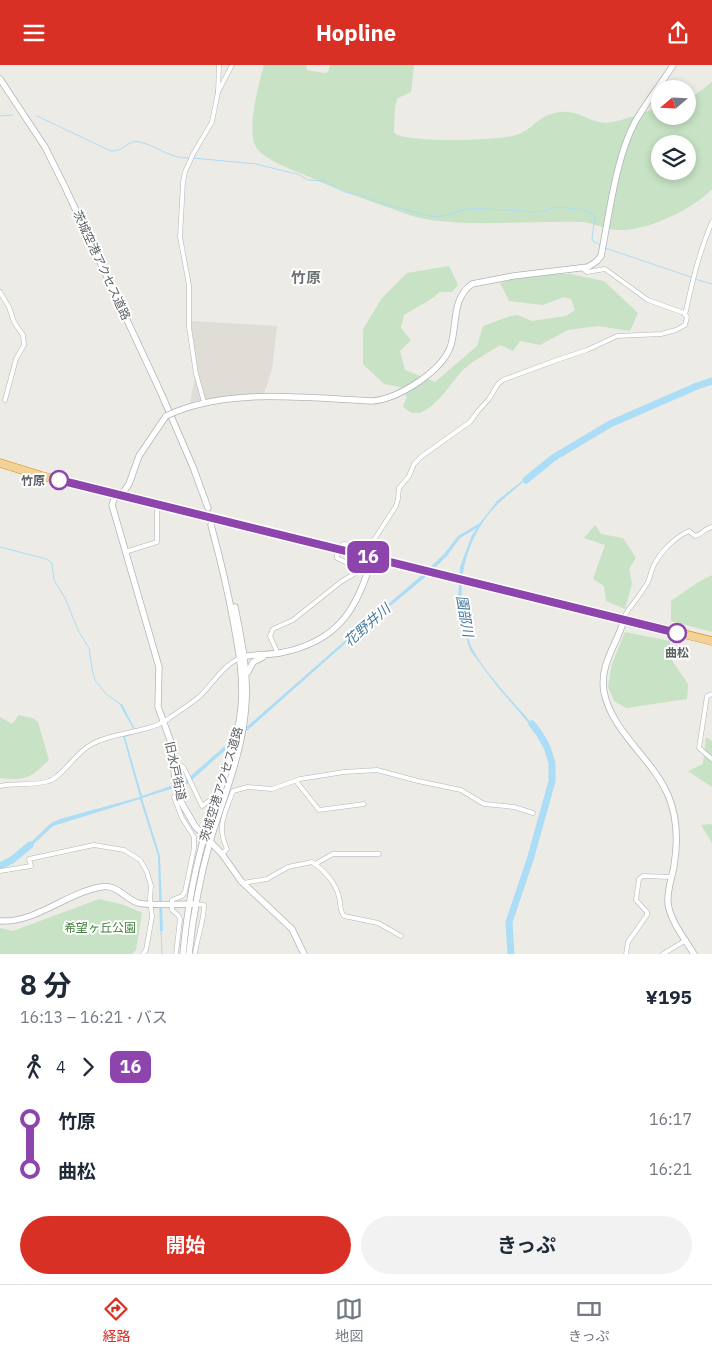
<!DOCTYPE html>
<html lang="ja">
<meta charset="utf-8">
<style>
body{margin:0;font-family:"IBM Plex Sans","Noto Sans JP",sans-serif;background:#f2f2f3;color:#1f2937;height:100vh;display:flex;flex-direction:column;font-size:19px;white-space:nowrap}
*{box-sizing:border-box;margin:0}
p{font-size:16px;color:#747a83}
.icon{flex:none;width:28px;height:28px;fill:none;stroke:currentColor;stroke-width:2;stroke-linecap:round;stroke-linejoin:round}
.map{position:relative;height:889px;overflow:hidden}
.side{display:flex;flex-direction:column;background:#fff;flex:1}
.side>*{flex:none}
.badge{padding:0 10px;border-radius:8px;font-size:18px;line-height:32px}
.needle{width:32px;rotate:251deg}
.buttons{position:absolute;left:651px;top:15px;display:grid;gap:10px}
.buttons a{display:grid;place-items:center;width:45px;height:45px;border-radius:50%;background:#fff;box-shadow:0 2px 8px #0003;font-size:25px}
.map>.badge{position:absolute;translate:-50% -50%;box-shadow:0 0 0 2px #fff}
.legs{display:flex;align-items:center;gap:8px;height:55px;padding:0 20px;font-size:16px}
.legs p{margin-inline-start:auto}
.overview{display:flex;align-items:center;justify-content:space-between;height:85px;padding:0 20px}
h1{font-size:28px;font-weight:700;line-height:38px}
.cta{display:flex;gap:10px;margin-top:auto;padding:10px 20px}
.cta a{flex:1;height:58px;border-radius:30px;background:#d93025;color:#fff;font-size:20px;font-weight:700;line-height:58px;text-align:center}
.cta a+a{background:#f2f2f3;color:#1f2937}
ul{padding:0 20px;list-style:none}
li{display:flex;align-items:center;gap:18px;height:50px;font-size:19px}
li i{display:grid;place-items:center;width:8px;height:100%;margin:0 6px;background:currentColor}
li i::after{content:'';width:12px;height:12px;margin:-6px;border:4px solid;border-radius:50%;background:#fff}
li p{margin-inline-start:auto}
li:first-child i{background:linear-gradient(#0000 50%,currentColor 0)}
li:last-child i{background:linear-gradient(currentColor 50%,#0000 0)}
header{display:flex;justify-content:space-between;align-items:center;height:65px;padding:0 20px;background:#d93025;color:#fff;font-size:22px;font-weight:700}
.tabs{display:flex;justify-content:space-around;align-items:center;height:70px;border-top:1px solid #e0e1e3;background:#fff;font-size:14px;color:#747a83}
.tabs a{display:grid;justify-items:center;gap:2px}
.tabs .selected{color:#d93025}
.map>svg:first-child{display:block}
</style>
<header><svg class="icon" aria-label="menu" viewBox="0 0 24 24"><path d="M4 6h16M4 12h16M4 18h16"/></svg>Hopline<svg class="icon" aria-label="share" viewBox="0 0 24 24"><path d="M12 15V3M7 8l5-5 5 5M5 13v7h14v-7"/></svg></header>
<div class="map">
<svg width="712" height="889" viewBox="0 0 712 889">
<rect width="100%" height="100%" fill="#edebe5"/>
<!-- education -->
<polygon fill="#e0dcd6" points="191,256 277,261 272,304 264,329 220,332 190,337 195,313"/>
<!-- green -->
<g fill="#c7e2c4" fill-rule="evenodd">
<path d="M 264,0 L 306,0 L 307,5 L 324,8 L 328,7 L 330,0 L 414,0 L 411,27 L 398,33 L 395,41 L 394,68 C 406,78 506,77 521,68 C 537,60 540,49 561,47 C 578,45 589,57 605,58 C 619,58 644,46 660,43 L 660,51 L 688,51 L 688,34 L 696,29 L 712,17 L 712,124 C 695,143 647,166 621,165 C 605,165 597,159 583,157 C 532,155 481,162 431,155 C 417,153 403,148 390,143 C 361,133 333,123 305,110 C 292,105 263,94 256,82 C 246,65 259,18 264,0 ZM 660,79 L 688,79 L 688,106 L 660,106 Z"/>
<path d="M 449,201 L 458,220 L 452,227 L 440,227 L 431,234 L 404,250 L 401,263 L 411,275 L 400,286 L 405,305 L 435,317 L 477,281 L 483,261 L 511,251 L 518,250 L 532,256 L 566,251 L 575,245 L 571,234 L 564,232 L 543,240 L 509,236 L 500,218 L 522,211 L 539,209 L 570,209 L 604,216 L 638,248 L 630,266 L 598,261 L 568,265 L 540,280 L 520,276 L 513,286 L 500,280 C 488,288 474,295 464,304 C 451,316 423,367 403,341 L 407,332 L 400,322 L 384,319 L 363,299 L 363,264 L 382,233 L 407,208 Z"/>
<polygon points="595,460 601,469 623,473 636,493 629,504 632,519 625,544 606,536 604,521 593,514 605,480 584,473"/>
<polygon points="712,510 712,567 671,556 671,536 697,518"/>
<polygon points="625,567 670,576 669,591 688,619 687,634 626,643 614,636 608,622 612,599"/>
<path d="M 19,650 L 32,653 L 38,657 L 49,695 C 30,713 27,716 0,713 L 0,652 L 12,659 Z"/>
<polygon points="706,672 712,676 712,722 688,706 703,699"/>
<polygon points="712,759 712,778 701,760"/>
<polygon points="99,834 124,840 142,848 136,885 132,889 0,889 0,863 13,866"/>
</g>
<!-- water -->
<path fill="#acddf6" d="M 552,392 C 535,407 517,422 500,437 C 471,464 457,506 463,545 C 465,558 467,574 473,585 C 489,613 517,641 538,665 L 538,669 L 496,620 L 470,585 L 463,562 L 458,532 L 460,502 L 472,470 L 477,463 L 460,473 L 447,491 L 423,514 L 348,576 L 194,713 L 187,719 L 142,733 L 160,791 L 163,866 L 160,866 L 158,791 L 140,734 L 53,761 L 24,788 L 22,786 L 51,758 L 60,754 L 140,732 L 123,671 L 135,667 L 120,640 L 122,639 L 137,668 L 125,672 L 142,731 L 185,716 L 347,574 L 421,511 L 444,489 L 458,471 L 480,458 L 497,436 Z"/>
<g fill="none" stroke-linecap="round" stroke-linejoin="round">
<!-- stream -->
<g stroke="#acddf6" stroke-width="1">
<polyline points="0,51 13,50"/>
<path d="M 37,51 L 111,86 C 124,87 128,74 140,77 C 157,81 170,94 189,93"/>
<polyline points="193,93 256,99 280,105 298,109 308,115 324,116 345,127 362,130 377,137 425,150 436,152 447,150 470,143 539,147 558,142 585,145 590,147 595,151 592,174 594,177 602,181"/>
<polyline points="605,183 691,212"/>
<polyline points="695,214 712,219"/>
<polyline points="0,482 46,494 52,498 54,515 65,533 79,567 89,583 92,604 95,615 106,629 122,640"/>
<polyline points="161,865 162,889"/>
</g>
<!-- river -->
<g stroke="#acddf6" stroke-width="7">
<polyline points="526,415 553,393 610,359 697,321 712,316"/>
<polyline points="0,801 12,795 30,780"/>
<polyline points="511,889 509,857 530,795 552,716 552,698 547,682 539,668 532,659"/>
</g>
<defs>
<g id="street">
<polyline points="218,27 232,0"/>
<polyline points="0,227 9,242 14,257 23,270 24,280 16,294 5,335"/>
<path d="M 685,250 C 692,218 699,187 712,157"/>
<polyline points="204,337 196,309 189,262 189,220 180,172 183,117 185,107 193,89 212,57 218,27 219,0"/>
<polyline points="125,487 157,477 157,440"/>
<path d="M 624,555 L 625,550 C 632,539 642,528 648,517 C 650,512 651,507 653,502 C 660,487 674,473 689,466 L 695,471 C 702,469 706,463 712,462"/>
<path d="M 278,589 L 270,571 L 273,564 L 293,555 L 342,516 L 354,509 L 355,506 L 351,500 L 337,493 C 336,487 339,484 343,479 L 370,481 L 396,441 L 398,434 L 399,423 L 409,411 L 414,399 L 422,391 L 470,357 L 478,346 L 489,334 L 498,319 L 503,315 L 557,295 L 587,285 L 617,271 L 661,269 L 676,265 L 685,260 L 687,252 L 684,248 L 648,235 L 605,204 L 587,207 L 582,203"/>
<polyline points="712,629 707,631 699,683 712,694"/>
<polyline points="174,701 182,701 184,703 202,741 210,735"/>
<polyline points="296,716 319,745 364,739"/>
<path d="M 0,721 C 16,718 34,721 49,716 C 62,712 76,687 92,679 C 115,666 146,669 168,654 C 178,647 189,640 199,632 C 212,620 223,600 240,593"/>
<path d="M 222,789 L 227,784 C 216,761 225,749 233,726 L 248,722 L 272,724 L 300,714 L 344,707 L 377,705 L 418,716 L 461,725 L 484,739 L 514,742 L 533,748"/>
<polyline points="315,799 333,789 379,789"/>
<polyline points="0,806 31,801 29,794 94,780 124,785 140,795 147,807 151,821 150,833 152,852 146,885 143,889"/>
<path d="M 243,818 L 267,814 L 288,802 L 312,797 C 324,805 336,818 339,832 C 341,839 339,845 344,851 L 378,858 L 401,871"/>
<polyline points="176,889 180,854 178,850 172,845 172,835 182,831 185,827 194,783 194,772 182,753 174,732 178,728"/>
<path d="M 195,889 C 197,872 204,857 204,840 L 195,839"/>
<polyline points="626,889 628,877 647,850 647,847 636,835 639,814 643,811 671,812"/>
<polyline points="663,889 686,875"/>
</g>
<g id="secondary">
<polyline points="0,14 45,82 65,122 161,328 193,402 208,443"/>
<path d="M 175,347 C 234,323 309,333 372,336 C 398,334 443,306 451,280 C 457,259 452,233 472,219 L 513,211 L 588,202 L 597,196 L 601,191 C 609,151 616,92 635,57 C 646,37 661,20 673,0"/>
<polyline points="166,351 139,391 129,419 124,426 114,434 112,440 159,602 158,642 172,680 175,717 181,737 195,761 222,789 241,816 292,864 304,889"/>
<path d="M 624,555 C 617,579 599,600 604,627 C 612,667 652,693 668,730 C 677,751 678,777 674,801 C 672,813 667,825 668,838 C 670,856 685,874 694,889"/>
<path d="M 242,592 C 255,589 268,590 280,588 C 337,577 357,546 372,493"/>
<polyline points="248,607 253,597 263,592"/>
<path d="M 0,856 C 36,858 66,828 101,822 C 117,819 124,833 138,838 C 147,841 181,839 192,839"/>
<path d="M 183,889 C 187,845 195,801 208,759 C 221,721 237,683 241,643 C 244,615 239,587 234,560 C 228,526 220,493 211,460"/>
<path d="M 189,889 C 193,850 200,811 211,773 C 225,728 244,683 246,636 C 248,604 241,573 235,542"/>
</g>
<polyline id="highway" points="0,398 42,411 119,430 712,576"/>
</defs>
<!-- street casing -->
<use href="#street" stroke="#b2b5b8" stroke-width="5"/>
<!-- secondary casing -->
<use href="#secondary" stroke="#b1b4b8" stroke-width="7"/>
<!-- highway casing -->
<use href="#highway" stroke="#db8b17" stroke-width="9"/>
<!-- street -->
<use href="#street" stroke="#fff" stroke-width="4"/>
<!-- secondary -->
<use href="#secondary" stroke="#fff" stroke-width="5.5"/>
<!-- highway -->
<use href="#highway" stroke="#f2d297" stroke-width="8"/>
<defs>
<polyline id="secondary-bridge" points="166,351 175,347"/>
</defs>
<!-- secondary-bridge casing -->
<use href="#secondary-bridge" stroke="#b1b4b8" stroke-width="7" stroke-linecap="butt"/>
<!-- secondary-bridge -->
<use href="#secondary-bridge" stroke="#fff" stroke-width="5.5"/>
</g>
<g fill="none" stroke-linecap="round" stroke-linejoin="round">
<defs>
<polyline id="line-1" points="59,415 677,568"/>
</defs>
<!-- line-1 casing -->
<use href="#line-1" stroke="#fff" stroke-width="11"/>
<!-- line-1 -->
<use href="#line-1" stroke="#8e44ad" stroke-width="8"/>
</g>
<!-- markers -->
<g fill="#fff" stroke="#8e44ad" stroke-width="2.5">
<circle cx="59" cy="415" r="9"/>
<circle cx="677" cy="568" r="9"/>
</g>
<g text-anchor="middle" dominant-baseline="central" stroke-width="4" stroke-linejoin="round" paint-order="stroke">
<!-- street labels -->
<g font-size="12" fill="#5c6063" stroke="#fff">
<text transform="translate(102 200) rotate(65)">茨城空港アクセス道路</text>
<text transform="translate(176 706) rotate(78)">旧水戸街道</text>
<text transform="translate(221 719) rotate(-73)">茨城空港アクセス道路</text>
</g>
<!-- stop labels -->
<g font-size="12" font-weight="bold" fill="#5c6063" stroke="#fff" text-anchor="end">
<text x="45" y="415">竹原</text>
<text x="677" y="587" text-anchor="middle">曲松</text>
</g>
<!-- park labels -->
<g font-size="12" fill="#41813e" stroke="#fff">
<text x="100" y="862">希望ヶ丘公園</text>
</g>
<!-- water labels -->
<g font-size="14" font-style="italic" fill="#477a9e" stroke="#fff">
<text transform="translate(465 551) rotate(80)">園部川</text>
<text transform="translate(367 560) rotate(-41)">花野井川</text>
</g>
<!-- quarter labels -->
<g font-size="15" font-weight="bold" fill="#6e7275" stroke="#fff">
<text x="306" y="212">竹原</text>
</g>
</g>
</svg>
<div class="buttons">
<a><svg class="needle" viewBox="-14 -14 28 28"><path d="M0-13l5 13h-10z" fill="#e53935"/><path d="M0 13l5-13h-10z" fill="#747a83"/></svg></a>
<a><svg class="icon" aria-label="layers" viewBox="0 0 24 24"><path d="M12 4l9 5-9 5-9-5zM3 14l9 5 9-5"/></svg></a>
</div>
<b class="badge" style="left:368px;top:492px;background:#8e44ad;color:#fff">16</b>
</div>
<section class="side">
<div class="overview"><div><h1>8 分</h1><p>16:13 – 16:21 · バス</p></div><b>¥195</b></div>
<div class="legs"><svg class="icon" aria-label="walk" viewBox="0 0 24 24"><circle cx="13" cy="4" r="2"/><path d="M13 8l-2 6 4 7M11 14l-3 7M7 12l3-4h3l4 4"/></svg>4<svg class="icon" aria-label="forward" viewBox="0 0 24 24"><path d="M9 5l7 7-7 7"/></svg><b class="badge" style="background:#8e44ad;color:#fff">16</b></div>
<ul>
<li><i style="color:#8e44ad"></i><b>竹原</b><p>16:17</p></li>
<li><i style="color:#8e44ad"></i><b>曲松</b><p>16:21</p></li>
</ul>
<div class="cta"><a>開始</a><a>きっぷ</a></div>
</section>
<nav class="tabs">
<a class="selected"><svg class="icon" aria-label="directions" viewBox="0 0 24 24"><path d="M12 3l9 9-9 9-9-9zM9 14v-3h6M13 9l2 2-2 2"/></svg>経路</a>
<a><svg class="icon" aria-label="map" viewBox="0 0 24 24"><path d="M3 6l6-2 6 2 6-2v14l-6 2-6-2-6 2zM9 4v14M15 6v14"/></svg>地図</a>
<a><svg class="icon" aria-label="tickets" viewBox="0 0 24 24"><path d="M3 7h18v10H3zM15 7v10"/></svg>きっぷ</a>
</nav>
